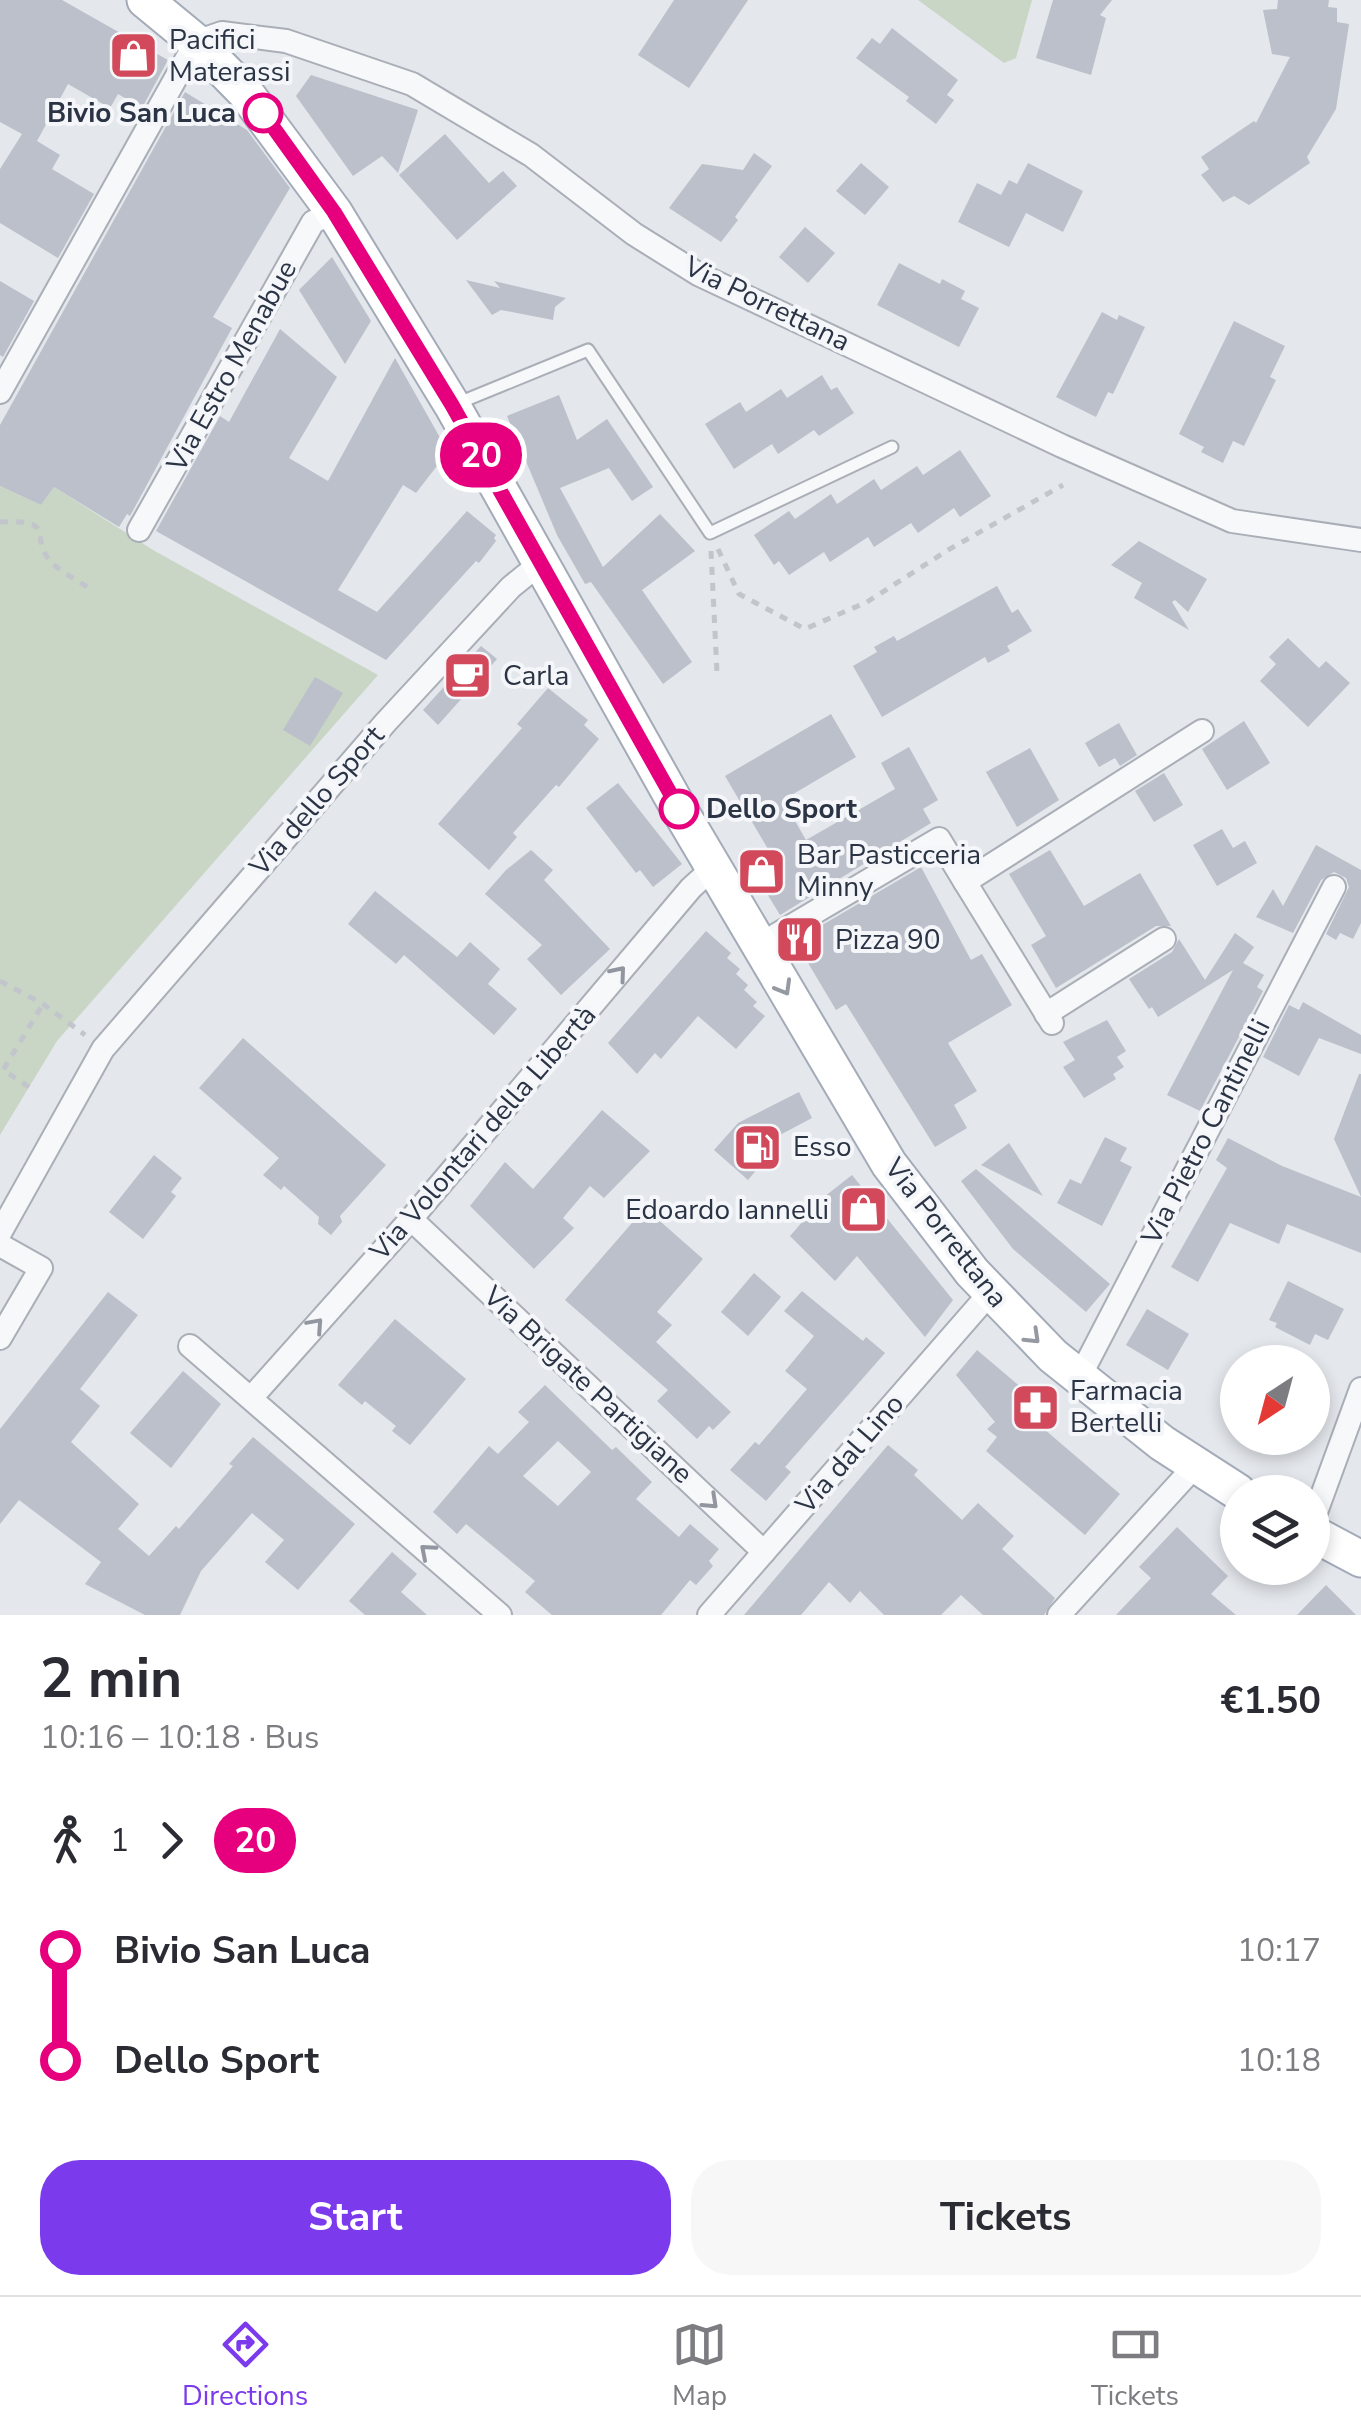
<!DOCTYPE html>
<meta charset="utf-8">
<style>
body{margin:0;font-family:"Nunito Sans",sans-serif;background:#f7f7f7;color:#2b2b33;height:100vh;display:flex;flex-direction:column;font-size:38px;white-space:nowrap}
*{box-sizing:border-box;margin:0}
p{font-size:32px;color:#7c7c81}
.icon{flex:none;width:55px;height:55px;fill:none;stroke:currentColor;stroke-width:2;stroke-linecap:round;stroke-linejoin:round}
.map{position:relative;height:1615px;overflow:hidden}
.sheet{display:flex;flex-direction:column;background:#fff;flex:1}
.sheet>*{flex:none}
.badge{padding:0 20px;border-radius:32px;font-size:35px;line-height:65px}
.needle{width:65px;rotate:216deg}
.controls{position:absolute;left:1220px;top:1345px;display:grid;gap:20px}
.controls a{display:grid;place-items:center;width:110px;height:110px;border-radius:50%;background:#fff;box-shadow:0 5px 15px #0003;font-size:50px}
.map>.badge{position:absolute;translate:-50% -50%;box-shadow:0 0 0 5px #fff}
.legs{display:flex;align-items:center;gap:15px;height:110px;padding:0 40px;font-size:32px}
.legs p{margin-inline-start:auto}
.summary{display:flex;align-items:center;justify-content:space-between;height:170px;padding:0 40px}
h1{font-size:55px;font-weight:700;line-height:75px}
.cta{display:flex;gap:20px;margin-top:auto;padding:20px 40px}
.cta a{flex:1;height:115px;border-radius:40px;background:#7c3aed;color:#fff;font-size:40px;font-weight:700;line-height:115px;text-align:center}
.cta a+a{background:#f7f7f7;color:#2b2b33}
ul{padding:0 40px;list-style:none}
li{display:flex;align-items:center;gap:35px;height:110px;font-size:38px}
li i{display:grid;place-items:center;width:15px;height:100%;margin:0 12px;background:currentColor}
li i::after{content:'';width:25px;height:25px;margin:-12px;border:8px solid;border-radius:50%;background:#fff}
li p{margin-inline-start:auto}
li:first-child i{background:linear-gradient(#0000 50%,currentColor 0)}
li:last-child i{background:linear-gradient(currentColor 50%,#0000 0)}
.tab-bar{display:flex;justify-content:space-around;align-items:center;height:140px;border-top:2px solid #e1e1e2;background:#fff;font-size:28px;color:#7c7c81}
.tab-bar a{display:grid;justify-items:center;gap:5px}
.tab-bar .on{color:#7c3aed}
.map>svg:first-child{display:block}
</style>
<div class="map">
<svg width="1361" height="1615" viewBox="0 0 1361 1615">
<rect width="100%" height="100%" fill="#e4e7ec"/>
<!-- green -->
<g fill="#c9d6c5">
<polygon points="918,0 1032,0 1016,58 1004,63"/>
<polygon points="0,486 41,505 54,487 153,550 378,675 57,1041 0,1135"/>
</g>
<!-- building -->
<g fill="#bbc0ca" fill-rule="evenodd">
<polygon points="0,0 62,0 168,60 142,108 118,94 110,108 68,84 37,141 60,155 52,169 94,194 58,258 0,223 0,169 22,134 0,122"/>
<polygon points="674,0 748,0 689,88 638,55"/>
<polygon points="1053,0 1112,0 1100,15 1106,18 1091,75 1036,58"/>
<polygon points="1278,0 1329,0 1328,7 1337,8 1337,22 1349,24 1336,109 1307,157 1310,163 1249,205 1234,196 1223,202 1201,175 1209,169 1201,157 1254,121 1256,123 1290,57 1272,54 1263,10 1277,9"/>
<polygon points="892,28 958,80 947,95 954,100 936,124 906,101 909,97 856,58 872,38 880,44"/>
<polygon points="311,75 418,110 398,173 382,156 353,176 296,96"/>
<polygon points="185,92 247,130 290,188 213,317 232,328 130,516 127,514 119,527 54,487 41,505 0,486 0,425"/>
<polygon points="445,134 489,183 503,171 517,186 457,240 399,175"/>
<polygon points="754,153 772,166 735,217 738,220 721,242 669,208 702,164 743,170"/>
<polygon points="861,163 889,187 865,215 836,191"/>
<polygon points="1028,163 1083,191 1063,232 1026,213 1009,247 958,222 977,183 1001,195 1009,180 1017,184"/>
<polygon points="805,227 835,253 808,283 779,257"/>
<polygon points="332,257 371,321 345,364 299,290"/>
<polygon points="899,263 940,284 942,279 965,291 961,299 979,308 959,347 877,305"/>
<polygon points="466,280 500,288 494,281 566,298 555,307 553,320 501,310 492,315"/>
<polygon points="0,281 34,301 3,357 0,355"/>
<polygon points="1102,312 1117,320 1119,315 1145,327 1113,394 1108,392 1096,417 1056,397"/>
<polygon points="1234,321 1285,346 1270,377 1276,380 1244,446 1233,441 1223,463 1201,452 1204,447 1179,434"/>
<polygon points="280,329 337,377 289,458 328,481 395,358 451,457 440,462 416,493 403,485 338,590 377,612 467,511 496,535 494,538 496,541 479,563 476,561 386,660 156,531 220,416 229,422"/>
<polygon points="822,375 831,390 837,387 854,413 819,436 814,430 778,454 772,444 734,469 705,424 740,402 746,412 781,389 787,398"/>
<polygon points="559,395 577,440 607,419 653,487 632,501 609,468 560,488 603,567 660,514 695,551 642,590 692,662 663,684 591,582 585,584 557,535 507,416"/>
<polygon points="960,450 991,496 960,517 954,508 918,533 911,523 874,547 868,537 830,562 824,552 789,575 779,561 774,565 754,535 789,511 795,519 831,494 837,504 874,479 881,490 917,466 923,475"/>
<polygon points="1139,541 1207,579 1188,612 1175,600 1172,602 1189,630 1134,598 1142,583 1111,565"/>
<polygon points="997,586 1012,613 1018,609 1032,631 1007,646 1010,651 988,663 985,657 882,717 853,666 877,652 874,647 894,636 897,641"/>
<polygon points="1288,638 1319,668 1326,661 1350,683 1308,727 1260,681 1276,664 1269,657"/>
<polygon points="481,646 497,659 438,725 423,710"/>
<polygon points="315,677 343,693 310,746 283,730"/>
<polygon points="548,688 588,720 584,725 599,739 559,787 556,785 513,833 517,837 489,870 438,824 522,728 517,724"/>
<polygon points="831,714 856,757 783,800 806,840 895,789 881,763 909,747 938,800 923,809 931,823 780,915 747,861 768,849 725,776"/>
<polygon points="1244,721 1270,763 1227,790 1202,749"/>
<polygon points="1119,723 1137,755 1120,766 1115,758 1099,767 1085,743"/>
<polygon points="1030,748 1059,800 1017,827 986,772"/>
<polygon points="1164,773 1183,805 1154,822 1135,791"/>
<polygon points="618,783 682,864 653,887 640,870 636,873 586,808"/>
<polygon points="1222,829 1233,848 1245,841 1257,863 1217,886 1193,845"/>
<polygon points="1316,845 1361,870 1361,923 1353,939 1340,933 1336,940 1326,934 1349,887 1346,878 1334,872 1321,880 1293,933 1256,917 1273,889 1283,906"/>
<polygon points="531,850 553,870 544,880 610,949 561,995 527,959 542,945 485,894 506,870"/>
<polygon points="1050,850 1084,906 1140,873 1171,926 1156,926 1056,988 1031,945 1046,936 1009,874"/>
<polygon points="921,867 971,960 982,954 1012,1005 948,1043 977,1091 954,1105 967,1128 935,1147 846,1004 836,1010 795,941"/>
<polygon points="375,891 457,957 470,942 500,969 488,984 517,1009 494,1035 404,955 396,964 348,924"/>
<polygon points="706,931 731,953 727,958 740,969 736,974 748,985 744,990 757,1002 753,1006 765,1016 736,1049 698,1016 661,1059 655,1053 637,1074 608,1043"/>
<polygon points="1235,933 1254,947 1243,963 1264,975 1257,987 1263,991 1200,1111 1167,1095 1233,970 1158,1017 1152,1007 1149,1009 1129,979 1172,952 1179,939 1205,980"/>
<polygon points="1303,1002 1361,1035 1361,1054 1319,1038 1299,1076 1263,1057 1289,1005 1299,1010"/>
<polygon points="1107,1020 1126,1051 1117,1057 1124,1067 1113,1074 1116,1079 1084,1098 1063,1067 1075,1060 1063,1042"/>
<polygon points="243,1038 386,1165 340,1216 342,1222 331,1235 318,1224 319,1217 284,1186 281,1190 263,1175 279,1158 199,1088"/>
<polygon points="1359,1074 1361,1074 1361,1253 1287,1224 1279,1244 1230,1223 1198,1282 1171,1267 1227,1168 1216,1160 1228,1138 1282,1166 1361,1197 1334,1139"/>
<polygon points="799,1092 812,1118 761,1145 770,1154 748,1180 714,1150 738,1123"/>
<polygon points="602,1110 650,1151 604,1198 590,1186 563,1218 574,1228 534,1269 470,1206 505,1162 533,1189"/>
<polygon points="1105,1137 1127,1148 1120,1161 1132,1167 1102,1226 1057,1203 1070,1179 1081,1184"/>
<polygon points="1009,1143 1043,1196 981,1165"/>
<polygon points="154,1155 182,1178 171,1192 176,1196 143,1239 109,1212"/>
<polygon points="976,1169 1110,1284 1086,1312 1013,1249 961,1181"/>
<polygon points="852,1175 953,1300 925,1337 857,1256 835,1281 790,1236 824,1197"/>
<polygon points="645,1208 703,1259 657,1312 672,1325 656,1342 731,1412 713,1430 709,1426 697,1439 657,1401 668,1390 565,1300"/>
<polygon points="754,1273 781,1297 748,1336 721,1312"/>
<polygon points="1288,1281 1344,1309 1328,1340 1315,1334 1310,1345 1275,1327 1277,1323 1269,1320"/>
<polygon points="802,1291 863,1341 866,1337 885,1353 785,1467 791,1472 766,1501 730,1470 755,1442 759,1445 807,1389 785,1371 814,1336 784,1311"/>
<polygon points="108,1292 138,1315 80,1389 100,1406 71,1442 139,1504 118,1529 149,1556 176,1526 179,1529 233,1466 229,1464 253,1437 355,1524 298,1590 265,1562 284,1540 252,1513 201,1571 180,1615 145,1615 85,1584 101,1562 19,1500 0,1524 0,1429"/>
<polygon points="1147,1309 1189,1334 1168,1370 1126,1345"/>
<polygon points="395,1319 466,1379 410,1445 392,1431 396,1426 365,1401 362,1405 338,1385"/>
<polygon points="977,1350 1055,1416 1044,1429 1120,1494 1085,1535 986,1451 997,1437 987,1429 995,1422 956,1375"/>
<polygon points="183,1371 221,1404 171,1468 130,1433"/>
<path d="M 545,1385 L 612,1450 L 616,1447 L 652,1482 L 636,1499 L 679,1537 L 690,1524 L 719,1549 L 709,1561 L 713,1566 L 696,1585 L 690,1580 L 661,1615 L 552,1615 L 525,1592 L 535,1581 L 466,1524 L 457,1534 L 433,1512 L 489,1446 L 498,1454 L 529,1422 L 518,1412 ZM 558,1441 L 591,1472 L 558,1506 L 523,1476 Z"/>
<polygon points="888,1445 918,1470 914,1475 962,1520 978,1503 1014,1536 1002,1549 1055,1598 1044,1615 983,1615 961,1595 941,1615 884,1615 860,1591 850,1603 829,1582 801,1615 744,1615"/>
<polygon points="1177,1527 1228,1576 1211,1594 1236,1615 1116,1615 1151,1578 1139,1567"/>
<polygon points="392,1552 417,1574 401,1592 427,1615 365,1615 349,1601"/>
<polygon points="1326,1585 1356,1615 1297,1615"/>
</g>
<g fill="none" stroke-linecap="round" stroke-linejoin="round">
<defs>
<polyline id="lane" points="456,404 588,350 710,533 892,447"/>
<g id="street">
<polyline points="0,392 196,42 222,33 286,41 412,84 531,155 634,234 698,274 1062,446 1232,521 1361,540"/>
<polyline points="139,530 313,222 334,212"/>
<polyline points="965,882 1052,1023"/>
<polyline points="759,945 939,839 965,882 1202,731"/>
<polyline points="1046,1014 1164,939"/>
<polyline points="411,1219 764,1552"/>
<polyline points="0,1233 103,1049 386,722 511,587 542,562"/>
<polyline points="0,1245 41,1268 0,1338"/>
<polyline points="190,1346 500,1615"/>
<polyline points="1079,1378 1334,887"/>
<polyline points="251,1398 411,1219 691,888 714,867"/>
<polyline points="1312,1523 1361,1389"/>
<polyline points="709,1615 990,1293"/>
<polyline points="1059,1615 1195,1466"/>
</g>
<g id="primary">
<polyline points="145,0 196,42 245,92 334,212 452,405 679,809 889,1164 972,1272 1053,1356 1162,1443 1238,1492"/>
<polyline points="1312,1533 1361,1559"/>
</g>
</defs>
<!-- lane casing -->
<use href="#lane" stroke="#a9aeb7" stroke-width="15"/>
<!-- street casing -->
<use href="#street" stroke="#a9aeb7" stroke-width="26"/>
<!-- primary casing -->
<use href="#primary" stroke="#a3abb8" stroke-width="39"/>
<!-- path -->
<g stroke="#c2c5cb" stroke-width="5" stroke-dasharray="8 8" stroke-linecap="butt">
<path d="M 0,522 C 61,519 26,537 53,564 C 64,574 81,582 93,591"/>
<polyline points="718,549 739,594 805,629 867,602 948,550 1063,485"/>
<polyline points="711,551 717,673"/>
<polyline points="0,981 43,1004 85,1035"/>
<polyline points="29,1087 3,1070 43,1004"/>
</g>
<!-- lane -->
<use href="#lane" stroke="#f7f8fa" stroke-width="11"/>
<!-- street -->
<use href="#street" stroke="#f7f8fa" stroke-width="22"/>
<!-- primary -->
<use href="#primary" stroke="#fff" stroke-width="35"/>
</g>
<!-- one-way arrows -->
<defs><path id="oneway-chevron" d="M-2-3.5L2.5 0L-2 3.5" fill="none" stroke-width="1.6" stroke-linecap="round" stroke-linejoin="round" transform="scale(2.5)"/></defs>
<g stroke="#9196a0">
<use href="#oneway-chevron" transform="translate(619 973) rotate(-50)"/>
<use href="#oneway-chevron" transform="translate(316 1325) rotate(-48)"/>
<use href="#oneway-chevron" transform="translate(711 1502) rotate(43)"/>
<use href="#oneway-chevron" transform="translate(427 1551) rotate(-139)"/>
</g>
<g stroke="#959aa2">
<use href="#oneway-chevron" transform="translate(784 988) rotate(60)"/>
<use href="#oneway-chevron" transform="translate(1033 1337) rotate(44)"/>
</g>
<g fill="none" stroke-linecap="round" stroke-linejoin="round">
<defs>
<polyline id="line-1" points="263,113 334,212 452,405 679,809"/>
</defs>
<!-- line-1 casing -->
<use href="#line-1" stroke="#fff" stroke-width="22"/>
<!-- line-1 -->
<use href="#line-1" stroke="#e6007e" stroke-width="15"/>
</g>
<!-- icons -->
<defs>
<symbol id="shop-square" viewBox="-11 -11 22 22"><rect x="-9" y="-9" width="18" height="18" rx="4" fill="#d1495b" stroke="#f4f6f9"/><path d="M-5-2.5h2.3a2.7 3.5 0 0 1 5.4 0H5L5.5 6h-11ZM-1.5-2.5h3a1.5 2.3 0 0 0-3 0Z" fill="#fff"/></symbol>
<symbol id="cafe-square" viewBox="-11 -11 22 22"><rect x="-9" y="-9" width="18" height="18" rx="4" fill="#d1495b" stroke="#f4f6f9"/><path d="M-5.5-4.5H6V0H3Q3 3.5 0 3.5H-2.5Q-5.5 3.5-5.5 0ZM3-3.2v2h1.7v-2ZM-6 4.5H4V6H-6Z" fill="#fff"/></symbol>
<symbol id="restaurant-square" viewBox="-11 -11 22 22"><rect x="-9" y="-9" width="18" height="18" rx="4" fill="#d1495b" stroke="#f4f6f9"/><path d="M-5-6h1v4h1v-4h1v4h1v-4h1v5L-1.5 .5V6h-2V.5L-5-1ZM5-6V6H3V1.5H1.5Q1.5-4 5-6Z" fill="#fff"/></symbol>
<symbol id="fuel-square" viewBox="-11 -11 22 22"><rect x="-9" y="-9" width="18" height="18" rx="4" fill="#d1495b" stroke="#f4f6f9"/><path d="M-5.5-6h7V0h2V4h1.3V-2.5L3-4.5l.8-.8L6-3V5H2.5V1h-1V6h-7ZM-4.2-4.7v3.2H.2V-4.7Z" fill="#fff"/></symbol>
<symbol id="pharmacy-square" viewBox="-11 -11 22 22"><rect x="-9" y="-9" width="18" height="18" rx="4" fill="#d1495b" stroke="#f4f6f9"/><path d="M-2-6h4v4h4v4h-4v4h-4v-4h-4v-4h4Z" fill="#fff"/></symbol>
</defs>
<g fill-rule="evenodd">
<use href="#shop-square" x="106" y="28" width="55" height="55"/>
<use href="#cafe-square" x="440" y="648" width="55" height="55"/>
<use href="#shop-square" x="734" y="844" width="55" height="55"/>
<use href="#restaurant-square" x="772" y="912" width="55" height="55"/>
<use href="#fuel-square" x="730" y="1120" width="55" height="55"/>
<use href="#shop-square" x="836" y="1182" width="55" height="55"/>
<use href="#pharmacy-square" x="1008" y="1380" width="55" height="55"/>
</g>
<!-- markers -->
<g fill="#fff" stroke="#e6007e" stroke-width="5">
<circle cx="263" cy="113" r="18"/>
<circle cx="679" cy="809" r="18"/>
</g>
<g text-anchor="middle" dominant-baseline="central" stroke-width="8" stroke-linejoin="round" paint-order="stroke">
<!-- poi labels -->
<g font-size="28" fill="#2b3445" stroke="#f4f6f9" text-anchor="start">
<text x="169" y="40">Pacifici<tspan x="169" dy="32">Materassi</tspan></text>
<text x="503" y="676">Carla</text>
<text x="797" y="855">Bar Pasticceria<tspan x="797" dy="32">Minny</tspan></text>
<text x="835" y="940">Pizza 90</text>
<text x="793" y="1147">Esso</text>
<text x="829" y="1210" text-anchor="end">Edoardo Iannelli</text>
<text x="1070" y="1391">Farmacia<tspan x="1070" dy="32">Bertelli</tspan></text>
</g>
<!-- stop labels -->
<g font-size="28" font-weight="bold" fill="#2b3445" stroke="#f4f6f9" text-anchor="end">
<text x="236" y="113">Bivio San Luca</text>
<text x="706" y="809" text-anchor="start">Dello Sport</text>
</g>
<!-- street labels -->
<g font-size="28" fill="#2b3445" stroke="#f4f6f9">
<text transform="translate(767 304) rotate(26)">Via Porrettana</text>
<text transform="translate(232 366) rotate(-61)">Via Estro Menabue</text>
<text transform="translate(317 801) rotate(-49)">Via dello Sport</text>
<text transform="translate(1206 1132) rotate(-63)">Via Pietro Cantinelli</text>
<text transform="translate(483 1133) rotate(-49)">Via Volontari della Libertà</text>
<text transform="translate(946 1233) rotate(52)">Via Porrettana</text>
<text transform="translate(588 1385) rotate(43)">Via Brigate Partigiane</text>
<text transform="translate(850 1454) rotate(-49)">Via dal Lino</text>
</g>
</g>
</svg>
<div class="controls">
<a><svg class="needle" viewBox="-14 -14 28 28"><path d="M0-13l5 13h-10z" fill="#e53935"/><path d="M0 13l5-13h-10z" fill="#7c7c81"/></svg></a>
<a><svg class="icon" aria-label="layers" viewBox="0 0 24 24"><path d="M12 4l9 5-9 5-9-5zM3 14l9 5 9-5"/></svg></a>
</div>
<b class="badge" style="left:481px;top:455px;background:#e6007e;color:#fff">20</b>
</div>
<section class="sheet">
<div class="summary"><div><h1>2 min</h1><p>10:16 – 10:18 · Bus</p></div><b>€1.50</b></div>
<div class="legs"><svg class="icon" aria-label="walk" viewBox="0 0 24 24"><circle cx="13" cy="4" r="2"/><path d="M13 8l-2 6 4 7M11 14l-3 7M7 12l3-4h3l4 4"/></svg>1<svg class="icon" aria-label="forward" viewBox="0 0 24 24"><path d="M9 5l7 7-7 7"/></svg><b class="badge" style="background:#e6007e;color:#fff">20</b></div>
<ul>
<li><i style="color:#e6007e"></i><b>Bivio San Luca</b><p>10:17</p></li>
<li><i style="color:#e6007e"></i><b>Dello Sport</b><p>10:18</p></li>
</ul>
<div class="cta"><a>Start</a><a>Tickets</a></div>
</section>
<nav class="tab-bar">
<a class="on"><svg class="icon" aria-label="directions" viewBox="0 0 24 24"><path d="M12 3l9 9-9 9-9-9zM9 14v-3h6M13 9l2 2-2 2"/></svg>Directions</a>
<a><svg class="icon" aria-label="map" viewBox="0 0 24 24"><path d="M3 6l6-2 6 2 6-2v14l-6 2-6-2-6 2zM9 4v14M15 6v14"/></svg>Map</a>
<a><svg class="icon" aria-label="tickets" viewBox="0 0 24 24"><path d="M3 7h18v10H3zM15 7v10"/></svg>Tickets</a>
</nav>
